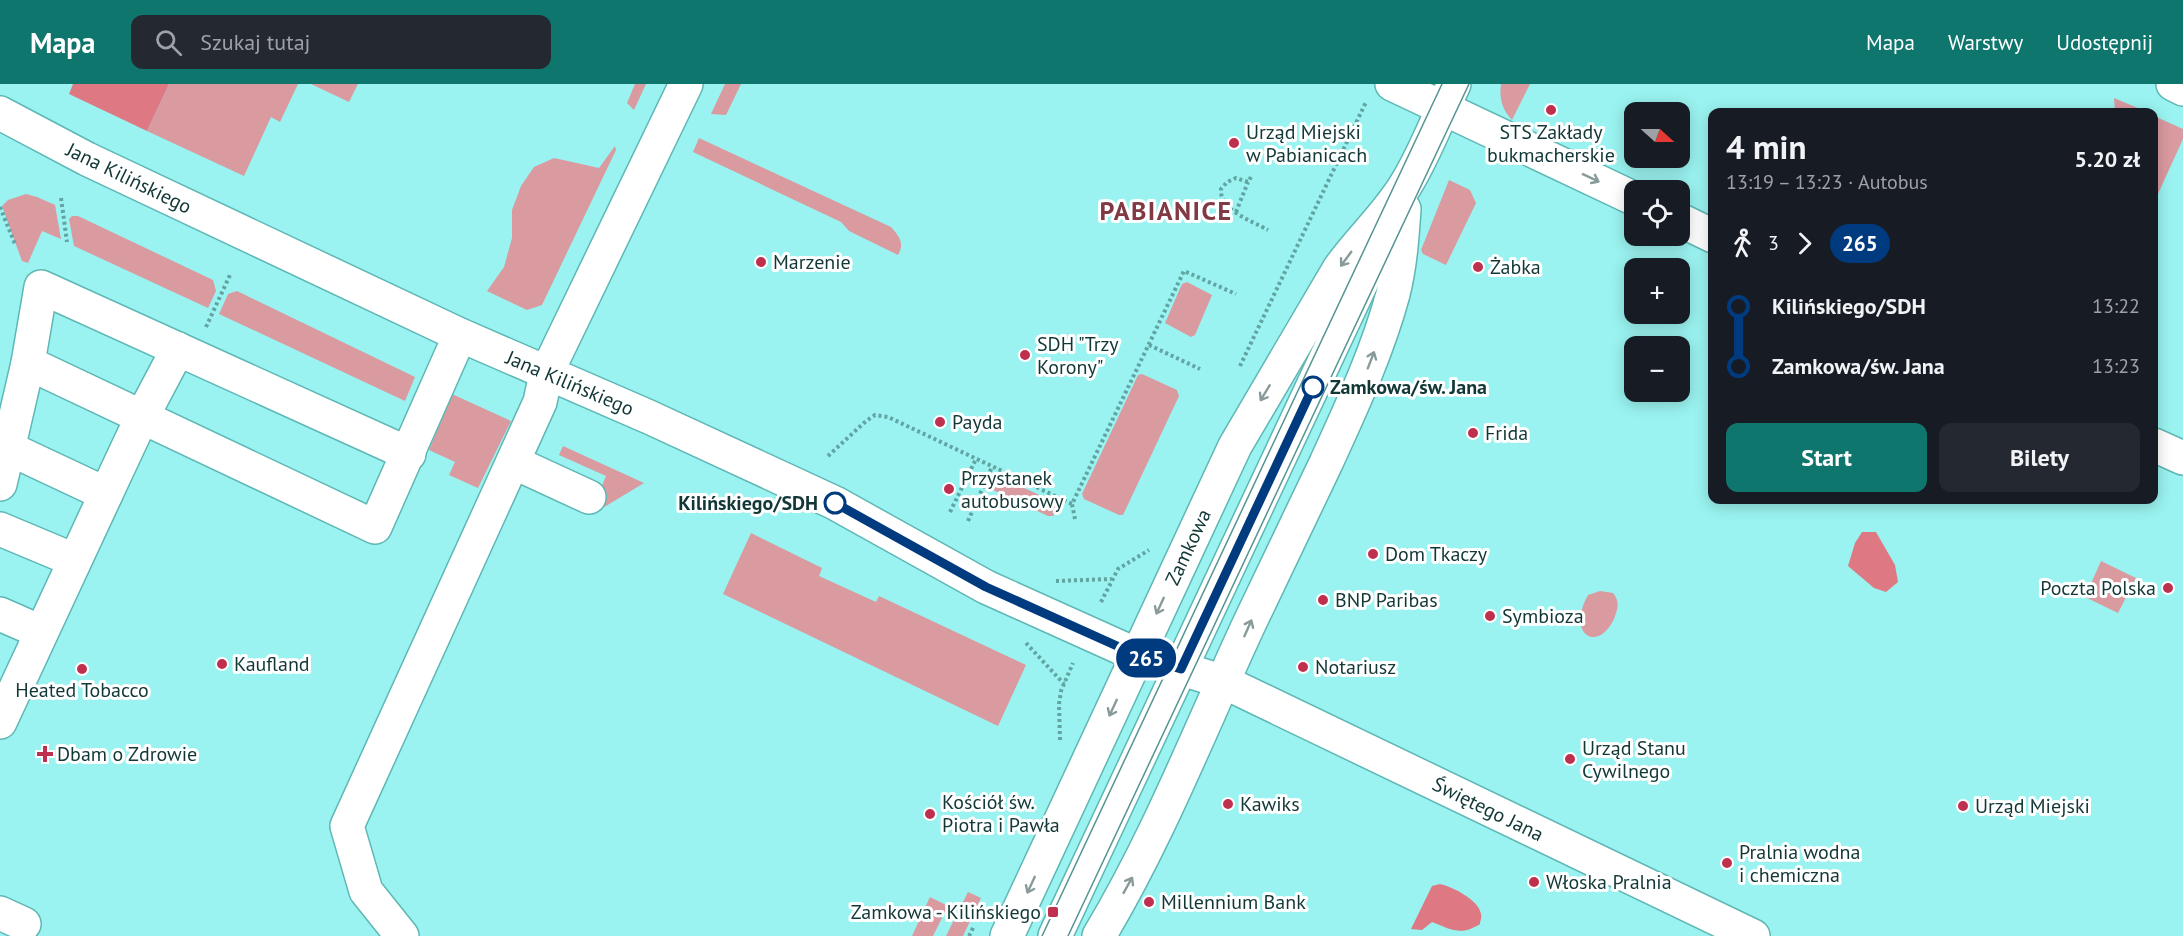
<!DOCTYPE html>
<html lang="pl">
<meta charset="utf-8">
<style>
body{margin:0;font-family:"PT Sans",sans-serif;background:#242831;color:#f1f3f6;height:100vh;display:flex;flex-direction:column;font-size:22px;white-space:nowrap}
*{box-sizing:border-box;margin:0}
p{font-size:20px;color:#9ea1a6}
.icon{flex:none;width:33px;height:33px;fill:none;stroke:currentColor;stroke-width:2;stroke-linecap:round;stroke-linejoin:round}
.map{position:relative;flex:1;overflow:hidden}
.side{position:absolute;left:1708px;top:24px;width:450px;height:396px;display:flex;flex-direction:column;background:#171b24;border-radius:12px;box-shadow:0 3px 15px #0003}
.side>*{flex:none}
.badge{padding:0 12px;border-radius:20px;font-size:21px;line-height:39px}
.needle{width:39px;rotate:111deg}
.buttons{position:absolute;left:1624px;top:18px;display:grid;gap:12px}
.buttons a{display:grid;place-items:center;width:66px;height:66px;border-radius:12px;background:#171b24;box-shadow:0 3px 15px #0003;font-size:30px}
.map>.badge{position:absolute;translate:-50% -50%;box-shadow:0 0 0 3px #fff}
.legs{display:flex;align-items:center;gap:9px;height:66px;padding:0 18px;font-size:20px}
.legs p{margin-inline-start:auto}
.summary{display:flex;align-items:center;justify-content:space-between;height:102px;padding:0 18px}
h1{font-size:33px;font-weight:700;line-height:45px}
.cta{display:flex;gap:12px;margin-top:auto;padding:12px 18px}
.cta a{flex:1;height:69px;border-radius:12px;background:#0f766e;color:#fff;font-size:24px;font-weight:700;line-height:69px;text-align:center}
.cta a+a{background:#242831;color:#f1f3f6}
ul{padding:0 18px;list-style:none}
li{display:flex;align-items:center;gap:21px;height:60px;font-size:22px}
li i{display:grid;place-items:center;width:9px;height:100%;margin:0 8px;background:currentColor}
li i::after{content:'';width:15px;height:15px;margin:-8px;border:4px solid;border-radius:50%;background:#171b24}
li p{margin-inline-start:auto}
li:first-child i{background:linear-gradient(#0000 50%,currentColor 0)}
li:last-child i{background:linear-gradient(currentColor 50%,#0000 0)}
header{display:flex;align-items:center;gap:36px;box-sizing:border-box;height:84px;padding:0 30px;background:#0f766e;color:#fff}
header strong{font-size:28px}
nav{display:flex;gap:33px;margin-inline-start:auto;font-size:21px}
.search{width:420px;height:54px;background:#242831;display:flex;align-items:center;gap:15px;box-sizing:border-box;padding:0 21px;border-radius:12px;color:#9ea1a6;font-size:22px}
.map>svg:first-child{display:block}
</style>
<header>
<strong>Mapa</strong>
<div class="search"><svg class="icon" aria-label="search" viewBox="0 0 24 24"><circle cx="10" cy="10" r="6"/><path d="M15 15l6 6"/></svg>Szukaj tutaj</div>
<nav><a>Mapa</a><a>Warstwy</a><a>Udostępnij</a></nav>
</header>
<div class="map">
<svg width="2183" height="852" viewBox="0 0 2183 852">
<rect width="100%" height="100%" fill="#9af3f0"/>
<!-- green -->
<g fill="#d99aa0">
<polygon points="169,0 298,0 280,38 271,33 244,92 147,47"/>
<polygon points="311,0 358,0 349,18"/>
<polygon points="635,0 646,0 634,26 627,19"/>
<polygon points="725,0 741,0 726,31 711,30"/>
<path d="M 1501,0 L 1530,0 L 1512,36 C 1502,26 1499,14 1501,0 Z"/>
<polygon points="2114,14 2147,28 2115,28"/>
<polygon points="2154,32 2183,45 2183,55 2157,112 2155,110 2154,112"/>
<path d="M 699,54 L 891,143 C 899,152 905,159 898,171 L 849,147 L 841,138 L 693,68 Z"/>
<polygon points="615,62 616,66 542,221 527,226 487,207 504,183 512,154 512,126 521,102 534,83 554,74 599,84"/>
<polygon points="1449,96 1470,106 1476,119 1446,181 1423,170 1421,166"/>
<polygon points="26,110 37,113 55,121 61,155 42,147 28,179 22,177 2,122 8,116"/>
<polygon points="72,132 78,132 213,196 216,207 208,224 74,162 69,135"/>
<polygon points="1187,198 1212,211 1195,251 1191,253 1165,239 1182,200"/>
<polygon points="237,207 415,293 405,317 219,230 228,210"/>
<polygon points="1142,290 1177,306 1179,312 1123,431 1119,431 1084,415 1082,410 1138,291"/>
<polygon points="452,310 511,337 478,404 449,391 455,378 429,366"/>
<polygon points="563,362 644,399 601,425 594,421 606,392 559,371"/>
<polygon points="996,391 1057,419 1059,423 1053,432 1048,432 993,406 991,401"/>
<polygon points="751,449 822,484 819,492 876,518 879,512 1026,581 998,642 723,510"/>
<polygon points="2101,477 2136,494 2118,529 2085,513"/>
<path d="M 1600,507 L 1613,509 C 1620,518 1618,524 1614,535 C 1597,570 1566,550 1588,511 Z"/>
<polygon points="968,808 981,814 963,852 946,852"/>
<polygon points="930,813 948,822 933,852 912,852"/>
</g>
<!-- forest -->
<g fill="#de7984">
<polygon points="73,0 169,0 147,47 69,10"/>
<polygon points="1862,448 1876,448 1895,481 1898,498 1886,508 1874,504 1848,482 1855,459"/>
<path d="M 1440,800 C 1453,803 1479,816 1481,830 C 1482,834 1480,837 1480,840 C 1461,852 1452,846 1432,838 L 1422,846 L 1411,845 L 1432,802 Z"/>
</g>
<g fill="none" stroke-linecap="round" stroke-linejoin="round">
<defs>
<g id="minor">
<polyline points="1392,0 1635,115"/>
<polyline points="2173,0 2183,5"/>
<polyline points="1680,136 1713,152"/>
<polyline points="28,279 41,203 409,370"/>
<polyline points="2154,361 2183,374"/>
<polyline points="8,364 106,410 142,333 178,265"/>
<polyline points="513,378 589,413"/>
<polyline points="0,400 28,279 375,443 460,251"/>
<polyline points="0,445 74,476"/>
<polyline points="0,530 41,548"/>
<polyline points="0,638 106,410"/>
<polyline points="0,829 24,840"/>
<polyline points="402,852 366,807 347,742 540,318 546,290 686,0"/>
<path d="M 1007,852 L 1235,362 L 1339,185 C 1360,155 1389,130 1408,97 C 1426,67 1439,32 1454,0"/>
<polyline points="1055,852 1388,142"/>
<path d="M 1099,852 C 1159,752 1201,643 1250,538 C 1275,485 1301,432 1326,379 C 1351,324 1377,269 1393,210 C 1400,183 1402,154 1404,125"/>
</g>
<polyline id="major" points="0,29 87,75 460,251 649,333 835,419 986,503 1137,571 1224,598 1753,852"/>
</defs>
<!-- minor casing -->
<use href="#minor" stroke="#5eb7b5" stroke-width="36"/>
<!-- major casing -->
<use href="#major" stroke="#5eb7b5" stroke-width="36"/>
<!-- path -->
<g stroke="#61a4a2" stroke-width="4" stroke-dasharray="3 3" stroke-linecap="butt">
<path d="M 1251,93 L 1248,98 L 1236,94 L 1227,98 L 1221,105 C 1219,126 1252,137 1268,146"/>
<polyline points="61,114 67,158"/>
<polyline points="0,123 15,160"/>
<polyline points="1236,128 1248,98"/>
<polyline points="206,243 230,191"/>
<polyline points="1149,261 1200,285"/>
<polyline points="1240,282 1366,18"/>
<polyline points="828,372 866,337 875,331 888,333 1072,420"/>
<polyline points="950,428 976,375"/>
<polyline points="1075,435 1072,420 1184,187 1236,210"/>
<polyline points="968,437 992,383"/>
<polyline points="1056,497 1111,495"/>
<polyline points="1101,518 1118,485 1149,466"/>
<polyline points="1026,559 1064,600"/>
<polyline points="1060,656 1059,620 1061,607 1073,579"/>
<polyline points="969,852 974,842"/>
</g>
<!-- minor -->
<use href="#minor" stroke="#fff" stroke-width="33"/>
<!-- major -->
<use href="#major" stroke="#fff" stroke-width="33"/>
<!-- tram -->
<g stroke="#559492" stroke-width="1.5">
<polyline points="1042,852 1442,0"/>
<polyline points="1068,852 1469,0"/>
</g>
</g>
<!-- one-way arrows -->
<defs><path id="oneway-shaft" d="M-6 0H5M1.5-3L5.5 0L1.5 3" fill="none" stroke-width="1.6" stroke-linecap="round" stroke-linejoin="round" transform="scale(1.5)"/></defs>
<g stroke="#889b9a">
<use href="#oneway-shaft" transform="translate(1591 94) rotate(25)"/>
<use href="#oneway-shaft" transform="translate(1346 175) rotate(126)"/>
<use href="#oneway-shaft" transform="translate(1371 276) rotate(-69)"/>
<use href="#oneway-shaft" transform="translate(1265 309) rotate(121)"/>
<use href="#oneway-shaft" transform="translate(1160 522) rotate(115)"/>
<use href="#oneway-shaft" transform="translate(1248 544) rotate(-66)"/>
<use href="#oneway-shaft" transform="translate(1113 624) rotate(115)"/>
<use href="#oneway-shaft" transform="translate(1031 801) rotate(115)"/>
<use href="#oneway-shaft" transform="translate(1128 801) rotate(-61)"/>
</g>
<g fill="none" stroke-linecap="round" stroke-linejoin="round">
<defs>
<polyline id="line-1" points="835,419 986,503 1137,571 1181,585 1313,303"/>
</defs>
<!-- line-1 casing -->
<use href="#line-1" stroke="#fff" stroke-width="14"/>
<!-- line-1 -->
<use href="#line-1" stroke="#003b80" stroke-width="9"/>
</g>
<!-- markers -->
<g fill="#bf2f4e" stroke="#fff" stroke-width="2">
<circle cx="1551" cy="26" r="6"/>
<circle cx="1234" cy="59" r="6"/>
<circle cx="761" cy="178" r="6"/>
<circle cx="1478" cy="183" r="6"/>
<circle cx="1025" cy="271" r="6"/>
<circle cx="940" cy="338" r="6"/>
<circle cx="1473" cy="349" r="6"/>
<circle cx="949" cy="405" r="6"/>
<circle cx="1373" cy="470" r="6"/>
<circle cx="2168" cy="504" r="6"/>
<circle cx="1323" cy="516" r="6"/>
<circle cx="1490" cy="532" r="6"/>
<circle cx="222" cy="580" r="6"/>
<circle cx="1303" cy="583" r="6"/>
<circle cx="82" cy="585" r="6"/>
<path d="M42 661h6v6h6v6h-6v6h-6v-6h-6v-6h6z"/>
<circle cx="1570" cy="675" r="6"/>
<circle cx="1228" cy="720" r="6"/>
<circle cx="1963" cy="722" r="6"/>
<circle cx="930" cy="730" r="6"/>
<circle cx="1727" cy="779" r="6"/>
<circle cx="1534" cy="798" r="6"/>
<circle cx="1149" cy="818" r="6"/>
<rect x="1047" y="822" width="12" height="12" rx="3"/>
</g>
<g fill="#fff" stroke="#003b80" stroke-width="3">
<circle cx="1313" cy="303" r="10"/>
<circle cx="835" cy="419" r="10"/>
</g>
<g text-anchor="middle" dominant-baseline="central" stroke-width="6" stroke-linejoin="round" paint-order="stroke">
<!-- poi labels -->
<g font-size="20" fill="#113736" stroke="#fff" text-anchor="start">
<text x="1246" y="48">Urząd Miejski<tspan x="1246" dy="23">w Pabianicach</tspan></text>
<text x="1551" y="48" text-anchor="middle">STS Zakłady<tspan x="1551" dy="23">bukmacherskie</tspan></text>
<text x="773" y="178">Marzenie</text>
<text x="1490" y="183">Żabka</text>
<text x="1037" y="260">SDH "Trzy<tspan x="1037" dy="23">Korony"</tspan></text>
<text x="952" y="338">Payda</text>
<text x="1485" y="349">Frida</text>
<text x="961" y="394">Przystanek<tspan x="961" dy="23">autobusowy</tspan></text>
<text x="1385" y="470">Dom Tkaczy</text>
<text x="2156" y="504" text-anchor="end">Poczta Polska</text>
<text x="1335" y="516">BNP Paribas</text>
<text x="1502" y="532">Symbioza</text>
<text x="234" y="580">Kaufland</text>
<text x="1315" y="583">Notariusz</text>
<text x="82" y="606" text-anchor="middle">Heated Tobacco</text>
<text x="1582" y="664">Urząd Stanu<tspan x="1582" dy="23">Cywilnego</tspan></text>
<text x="57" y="670">Dbam o Zdrowie</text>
<text x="942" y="718">Kościół św.<tspan x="942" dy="23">Piotra i Pawła</tspan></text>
<text x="1240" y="720">Kawiks</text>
<text x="1975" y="722">Urząd Miejski</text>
<text x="1739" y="768">Pralnia wodna<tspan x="1739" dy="23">i chemiczna</tspan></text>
<text x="1546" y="798">Włoska Pralnia</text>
<text x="1161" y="818">Millennium Bank</text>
<text x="1041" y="828" text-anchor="end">Zamkowa - Kilińskiego</text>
</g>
<!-- street labels -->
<g font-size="20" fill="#113736" stroke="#fff">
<text transform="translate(129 94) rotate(26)">Jana Kilińskiego</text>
<text transform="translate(570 299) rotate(23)">Jana Kilińskiego</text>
<text transform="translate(1188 463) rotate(-65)">Zamkowa</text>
<text transform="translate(1488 725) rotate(26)">Świętego Jana</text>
</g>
<!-- stop labels -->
<g font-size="20" font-weight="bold" fill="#113736" stroke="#fff" text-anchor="start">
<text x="1330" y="303">Zamkowa/św. Jana</text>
<text x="818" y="419" text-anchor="end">Kilińskiego/SDH</text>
</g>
<!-- district labels -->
<g font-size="26" font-weight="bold" letter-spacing="1.5" fill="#813943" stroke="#fff">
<text x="1166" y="126">PABIANICE</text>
</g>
</g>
</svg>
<div class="buttons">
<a><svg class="needle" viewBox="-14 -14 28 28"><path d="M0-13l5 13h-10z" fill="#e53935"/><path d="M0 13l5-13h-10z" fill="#9ea1a6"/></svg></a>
<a><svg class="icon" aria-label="locate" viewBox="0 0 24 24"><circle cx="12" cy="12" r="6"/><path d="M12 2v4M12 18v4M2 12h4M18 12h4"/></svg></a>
<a>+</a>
<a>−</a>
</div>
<b class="badge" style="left:1146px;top:574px;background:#003b80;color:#fff">265</b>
<section class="side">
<div class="summary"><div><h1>4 min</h1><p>13:19 – 13:23 · Autobus</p></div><b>5.20 zł</b></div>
<div class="legs"><svg class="icon" aria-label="walk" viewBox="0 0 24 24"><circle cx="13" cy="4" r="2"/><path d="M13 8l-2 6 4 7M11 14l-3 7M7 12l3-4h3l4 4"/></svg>3<svg class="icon" aria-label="forward" viewBox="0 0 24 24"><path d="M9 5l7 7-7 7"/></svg><b class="badge" style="background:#003b80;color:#fff">265</b></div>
<ul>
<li><i style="color:#003b80"></i><b>Kilińskiego/SDH</b><p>13:22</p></li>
<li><i style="color:#003b80"></i><b>Zamkowa/św. Jana</b><p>13:23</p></li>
</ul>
<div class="cta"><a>Start</a><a>Bilety</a></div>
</section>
</div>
